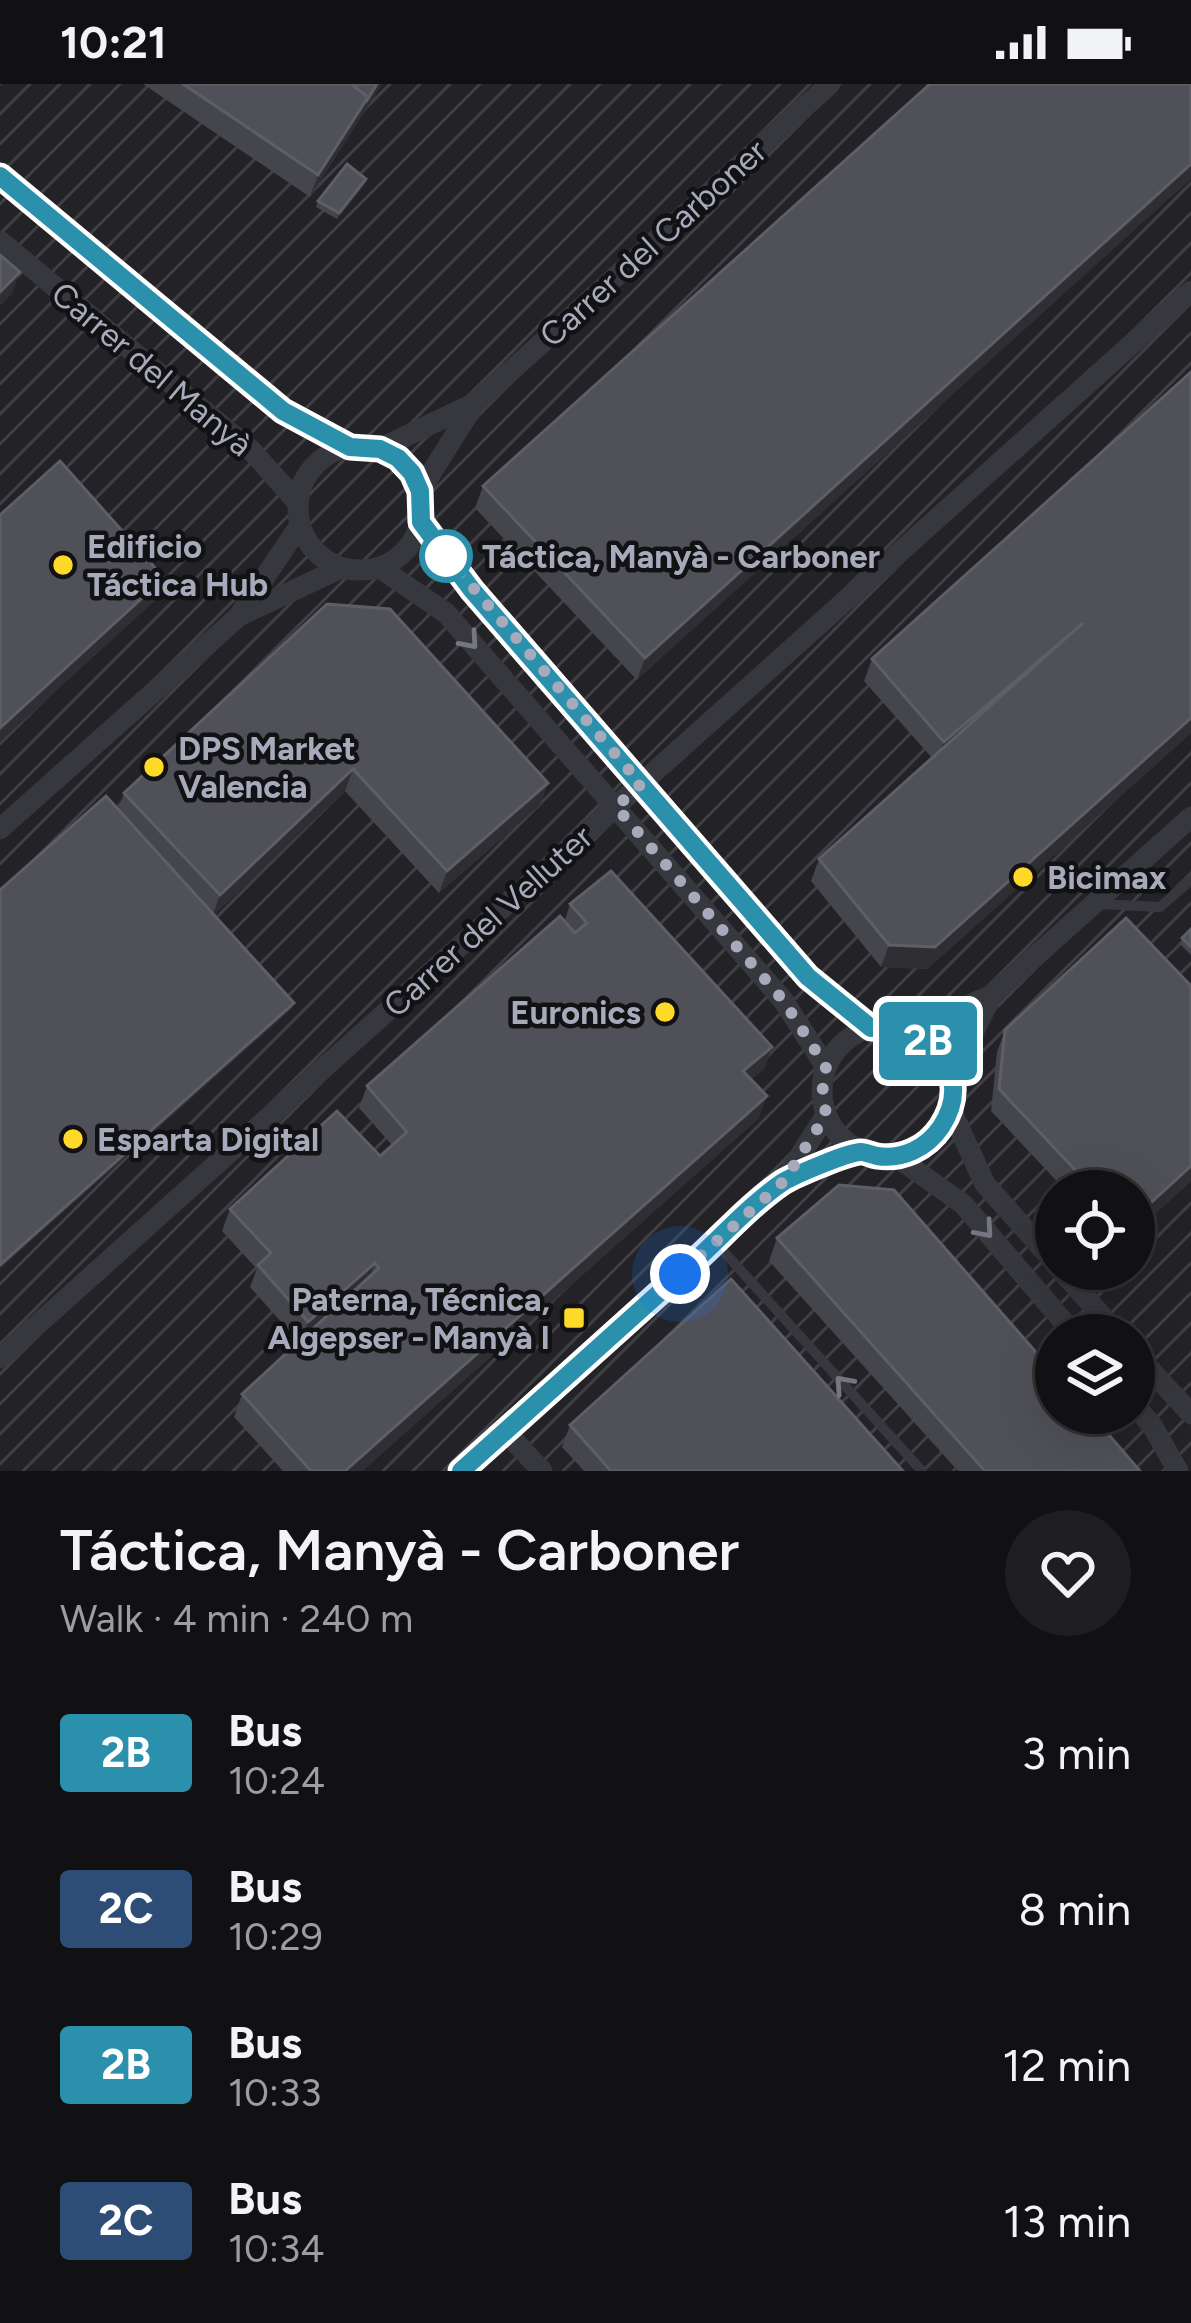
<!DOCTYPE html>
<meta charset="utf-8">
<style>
body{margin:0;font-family:Figtree,sans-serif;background:#1e1e21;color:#f1f3f6;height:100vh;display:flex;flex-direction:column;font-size:45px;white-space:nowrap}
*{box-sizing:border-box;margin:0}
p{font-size:39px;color:#9c9da0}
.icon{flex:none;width:66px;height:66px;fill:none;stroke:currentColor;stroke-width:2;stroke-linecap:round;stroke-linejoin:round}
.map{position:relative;height:1387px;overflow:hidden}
.side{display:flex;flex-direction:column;background:#111013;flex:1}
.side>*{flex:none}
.badge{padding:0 24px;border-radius:9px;font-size:42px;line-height:78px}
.tools{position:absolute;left:1035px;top:1086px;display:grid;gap:24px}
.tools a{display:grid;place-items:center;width:120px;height:120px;border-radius:50%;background:#111013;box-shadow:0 12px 48px #0002,0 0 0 3px #303033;font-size:60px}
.you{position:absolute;width:60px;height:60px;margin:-30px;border:9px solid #fff;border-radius:50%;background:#1a73e8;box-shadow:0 0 0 18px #1a73e833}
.map>.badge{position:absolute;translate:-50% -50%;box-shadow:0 0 0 6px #fff}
.round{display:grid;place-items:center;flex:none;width:126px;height:126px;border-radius:63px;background:#1e1e21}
.head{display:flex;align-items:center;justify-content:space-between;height:204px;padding:0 60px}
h1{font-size:57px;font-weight:600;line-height:90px}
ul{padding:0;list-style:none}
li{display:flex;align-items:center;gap:36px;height:156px;padding:0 60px}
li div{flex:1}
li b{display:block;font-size:45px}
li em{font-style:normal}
li .badge{min-width:132px;font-weight:700;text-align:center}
.status{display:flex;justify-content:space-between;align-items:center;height:84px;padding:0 60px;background:#111013;direction:ltr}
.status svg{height:33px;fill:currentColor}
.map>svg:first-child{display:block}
</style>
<div class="status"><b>10:21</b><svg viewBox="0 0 49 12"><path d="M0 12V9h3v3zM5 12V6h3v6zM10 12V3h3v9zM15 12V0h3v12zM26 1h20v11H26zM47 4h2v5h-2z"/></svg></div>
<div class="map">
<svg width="1191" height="1387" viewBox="0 0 1191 1387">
<defs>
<pattern id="industrial-furrows" width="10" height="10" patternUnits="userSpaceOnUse" patternTransform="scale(3)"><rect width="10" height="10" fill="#232226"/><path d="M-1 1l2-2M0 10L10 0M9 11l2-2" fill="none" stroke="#403f43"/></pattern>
</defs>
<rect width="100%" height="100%" fill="#171619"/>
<!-- industrial -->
<path fill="url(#industrial-furrows)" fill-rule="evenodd" d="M 0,0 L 1191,0 L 1191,1387 L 0,1387 ZM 1056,1107 L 1134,1107 L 1134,1185 L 1056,1185 ZM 1056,1251 L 1134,1251 L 1134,1329 L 1056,1329 Z"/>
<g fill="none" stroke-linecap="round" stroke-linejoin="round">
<!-- lane -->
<g stroke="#37373e" stroke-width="10">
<polyline points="1097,820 1160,823 1191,796"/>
<polyline points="716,1159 922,1387"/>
</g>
<!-- street -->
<g stroke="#37373e" stroke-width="21">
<polyline points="0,92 283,327 349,363"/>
<polyline points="0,157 251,366 298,419"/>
<circle cx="360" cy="424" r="62"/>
<polyline points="379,365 475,319 830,0"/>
<polyline points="420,407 475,319"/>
<polyline points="421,438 472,506 808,893 871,943"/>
<polyline points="380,484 446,529 783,916 826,983"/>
<polyline points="239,532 341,484"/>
<polyline points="0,745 238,533 300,441"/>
<circle cx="887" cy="1007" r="65"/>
<polyline points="912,946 992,911 1191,733"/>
<polyline points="951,993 992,911"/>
<polyline points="950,1024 985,1100 1056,1180"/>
<polyline points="895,1072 963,1120 1075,1251"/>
<polyline points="785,1097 860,1067"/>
<polyline points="1060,1185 1119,1251"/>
<polyline points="1134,1268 1191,1330"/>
<polyline points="0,1274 1191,207"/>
<polyline points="1134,1320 1153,1343 1178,1387"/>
<polyline points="505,1347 542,1387"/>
<polyline points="461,1387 784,1097 826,1031"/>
</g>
</g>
<!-- wall -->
<g fill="#45464c">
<polygon points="143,0 382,0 310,113"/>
<polygon points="930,0 637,596 475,424 483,402"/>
<polygon points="364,101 337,135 316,123 318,117"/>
<polygon points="1191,288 1191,649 927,885 881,883 811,797 819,775 932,674 864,597 872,575"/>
<polygon points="327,520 548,699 540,721 439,809 345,707 214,831 292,925 118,726 124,709"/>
<polygon points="570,820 772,963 764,985 751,995 759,1034 362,1387 283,1387 234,1333 242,1310 299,1258 250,1203 257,1185 222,1147 230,1125 380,1072 392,1061 359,1024 367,1002 565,836"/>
<polygon points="1191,845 1191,871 1180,860 1182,854"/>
<polygon points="1191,902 1191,1097 1134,1149 1134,1107 1066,1107 991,1027 997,968 1005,946"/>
<polygon points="777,1154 1140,1387 958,1387 769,1177"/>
<polygon points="570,1341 903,1387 584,1387 562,1363"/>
</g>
<!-- shaded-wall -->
<g fill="#2e2e33">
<polygon points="377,0 382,0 360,35 366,18"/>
<polygon points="368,13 360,35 310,113 318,91"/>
<polygon points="1191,80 1191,95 637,596 645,574"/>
<polygon points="366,95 364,101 337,135 339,129"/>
<polygon points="20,188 12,210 0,222 0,208"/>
<polygon points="164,494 156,516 0,658 0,644"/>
<polygon points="1083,539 936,680 944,658"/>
<polygon points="1191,634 1191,649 927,885 881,883 889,861"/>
<polygon points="353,685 345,707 212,833 220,811"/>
<polygon points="548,699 540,721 439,809 447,787"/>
<polygon points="294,919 292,925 0,1185 0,1181"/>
<polygon points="772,963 764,985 735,1009 743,987"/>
<polygon points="767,1012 759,1034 362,1387 345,1387"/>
<polygon points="1191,1082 1191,1097 1134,1149 1134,1134"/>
<polygon points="375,1179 367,1201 300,1260 308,1238"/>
</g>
<!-- building -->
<g fill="#505058" stroke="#5e5e67" stroke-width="3">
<polygon points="183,0 351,0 368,13 318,91"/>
<polygon points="351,0 377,0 366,18 368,13"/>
<polygon points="930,0 1191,0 1191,80 645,574 483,402"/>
<polygon points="347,80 366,95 339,129 318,117"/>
<polygon points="0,171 20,188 0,208"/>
<polygon points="1191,288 1191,634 935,863 889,861 819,775 1083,539 944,658 872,575"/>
<polygon points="60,377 164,494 0,644 0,431"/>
<polygon points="327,520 390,525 548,699 447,787 353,685 220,811 124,709"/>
<polygon points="106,712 294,919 0,1181 0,806"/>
<polygon points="611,787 772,963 743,987 767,1012 345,1387 311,1387 242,1310 379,1184 375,1179 308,1238 258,1181 271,1169 230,1125 337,1027 380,1072 407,1048 367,1002 560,832 575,849 587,839 570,820"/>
<polygon points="1126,834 1191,902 1191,1082 1134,1134 1134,1107 1095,1107 999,1005 1005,946"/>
<polygon points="1191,845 1191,863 1182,854"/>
<polygon points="839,1101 894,1106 1056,1291 1056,1329 1090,1329 1140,1387 985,1387 777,1154"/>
<polygon points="731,1195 903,1387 611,1387 570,1341"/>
</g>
<!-- one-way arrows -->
<defs><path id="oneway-chevron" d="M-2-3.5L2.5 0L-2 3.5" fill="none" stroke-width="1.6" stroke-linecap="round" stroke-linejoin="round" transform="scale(3)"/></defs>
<g stroke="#757682">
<use href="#oneway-chevron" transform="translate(470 557) rotate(49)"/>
<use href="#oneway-chevron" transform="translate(985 1146) rotate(49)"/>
<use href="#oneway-chevron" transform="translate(843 1300) rotate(-132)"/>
</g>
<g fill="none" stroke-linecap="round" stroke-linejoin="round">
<defs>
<path id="line" d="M 0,92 L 283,327 L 350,363 L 380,365 L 398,374 L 412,389 L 420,407 L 421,438 L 472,506 L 808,893 L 871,944 C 927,939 977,989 941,1043 C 927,1064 902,1076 877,1072 C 875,1072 863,1067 860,1068 C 846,1069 795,1091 783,1098 C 749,1121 718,1157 687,1184 C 611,1252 536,1320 461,1387"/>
</defs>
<!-- line casing -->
<use href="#line" stroke="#fff" stroke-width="27"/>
<!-- line -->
<use href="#line" stroke="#2b90ac" stroke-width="18"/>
<!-- walk -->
<polyline stroke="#a7aaba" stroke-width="12" stroke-dasharray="0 21.6" points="446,472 641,700 616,723 783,916 826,983 822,999 826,1031 784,1097 680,1190"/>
</g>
<!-- markers -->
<circle fill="#fff" stroke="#2b90ac" stroke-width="6" cx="446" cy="472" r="24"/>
<g fill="#ffd928" stroke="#121114" stroke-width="4.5">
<circle cx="63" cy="481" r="12"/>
<circle cx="154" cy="683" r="12"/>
<circle cx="1023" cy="793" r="12"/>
<circle cx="665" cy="928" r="12"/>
<circle cx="73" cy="1055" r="12"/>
<rect x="562" y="1222" width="24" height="24" rx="6"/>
</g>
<g text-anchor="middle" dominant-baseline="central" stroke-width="9" stroke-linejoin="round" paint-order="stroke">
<!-- street labels -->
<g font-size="33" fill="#a7aaba" stroke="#121114">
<text transform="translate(653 159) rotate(-42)">Carrer del Carboner</text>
<text transform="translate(152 285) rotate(40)">Carrer del Manyà</text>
<text transform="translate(488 837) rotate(-42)">Carrer del Velluter</text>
</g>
<!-- poi labels -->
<g font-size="33" font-weight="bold" fill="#a7aaba" stroke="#121114" text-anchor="start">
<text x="87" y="462">Edificio<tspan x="87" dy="38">Táctica Hub</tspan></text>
<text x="178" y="664">DPS Market<tspan x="178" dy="38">Valencia</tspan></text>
<text x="1047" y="793">Bicimax</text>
<text x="641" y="928" text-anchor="end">Euronics</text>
<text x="97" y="1055">Esparta Digital</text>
<text x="550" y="1215" text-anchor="end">Paterna, Técnica,<tspan x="550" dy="38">Algepser - Manyà I</tspan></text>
</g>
<!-- stop labels -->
<g font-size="33" font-weight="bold" fill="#a7aaba" stroke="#121114" text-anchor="start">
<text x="482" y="472">Táctica, Manyà - Carboner</text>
</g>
</g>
</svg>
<div class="tools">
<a><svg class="icon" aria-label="locate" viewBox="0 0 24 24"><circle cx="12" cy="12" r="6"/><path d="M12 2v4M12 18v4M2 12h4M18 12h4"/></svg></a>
<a><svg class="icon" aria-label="layers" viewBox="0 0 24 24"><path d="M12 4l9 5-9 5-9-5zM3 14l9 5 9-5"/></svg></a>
</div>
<div class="you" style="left:680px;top:1190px"></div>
<b class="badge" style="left:928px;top:957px;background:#2b90ac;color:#fff">2B</b>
</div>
<section class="side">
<div class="head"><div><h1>Táctica, Manyà - Carboner</h1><p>Walk · 4 min · 240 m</p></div><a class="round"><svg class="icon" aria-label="heart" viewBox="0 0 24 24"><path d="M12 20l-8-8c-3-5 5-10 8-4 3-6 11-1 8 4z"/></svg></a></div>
<ul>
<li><span class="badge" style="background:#2b90ac;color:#fff">2B</span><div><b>Bus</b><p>10:24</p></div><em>3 min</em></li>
<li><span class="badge" style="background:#2d4d76;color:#fff">2C</span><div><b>Bus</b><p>10:29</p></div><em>8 min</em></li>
<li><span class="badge" style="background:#2b90ac;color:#fff">2B</span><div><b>Bus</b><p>10:33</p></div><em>12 min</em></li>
<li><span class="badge" style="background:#2d4d76;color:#fff">2C</span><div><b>Bus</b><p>10:34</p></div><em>13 min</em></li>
</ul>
</section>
